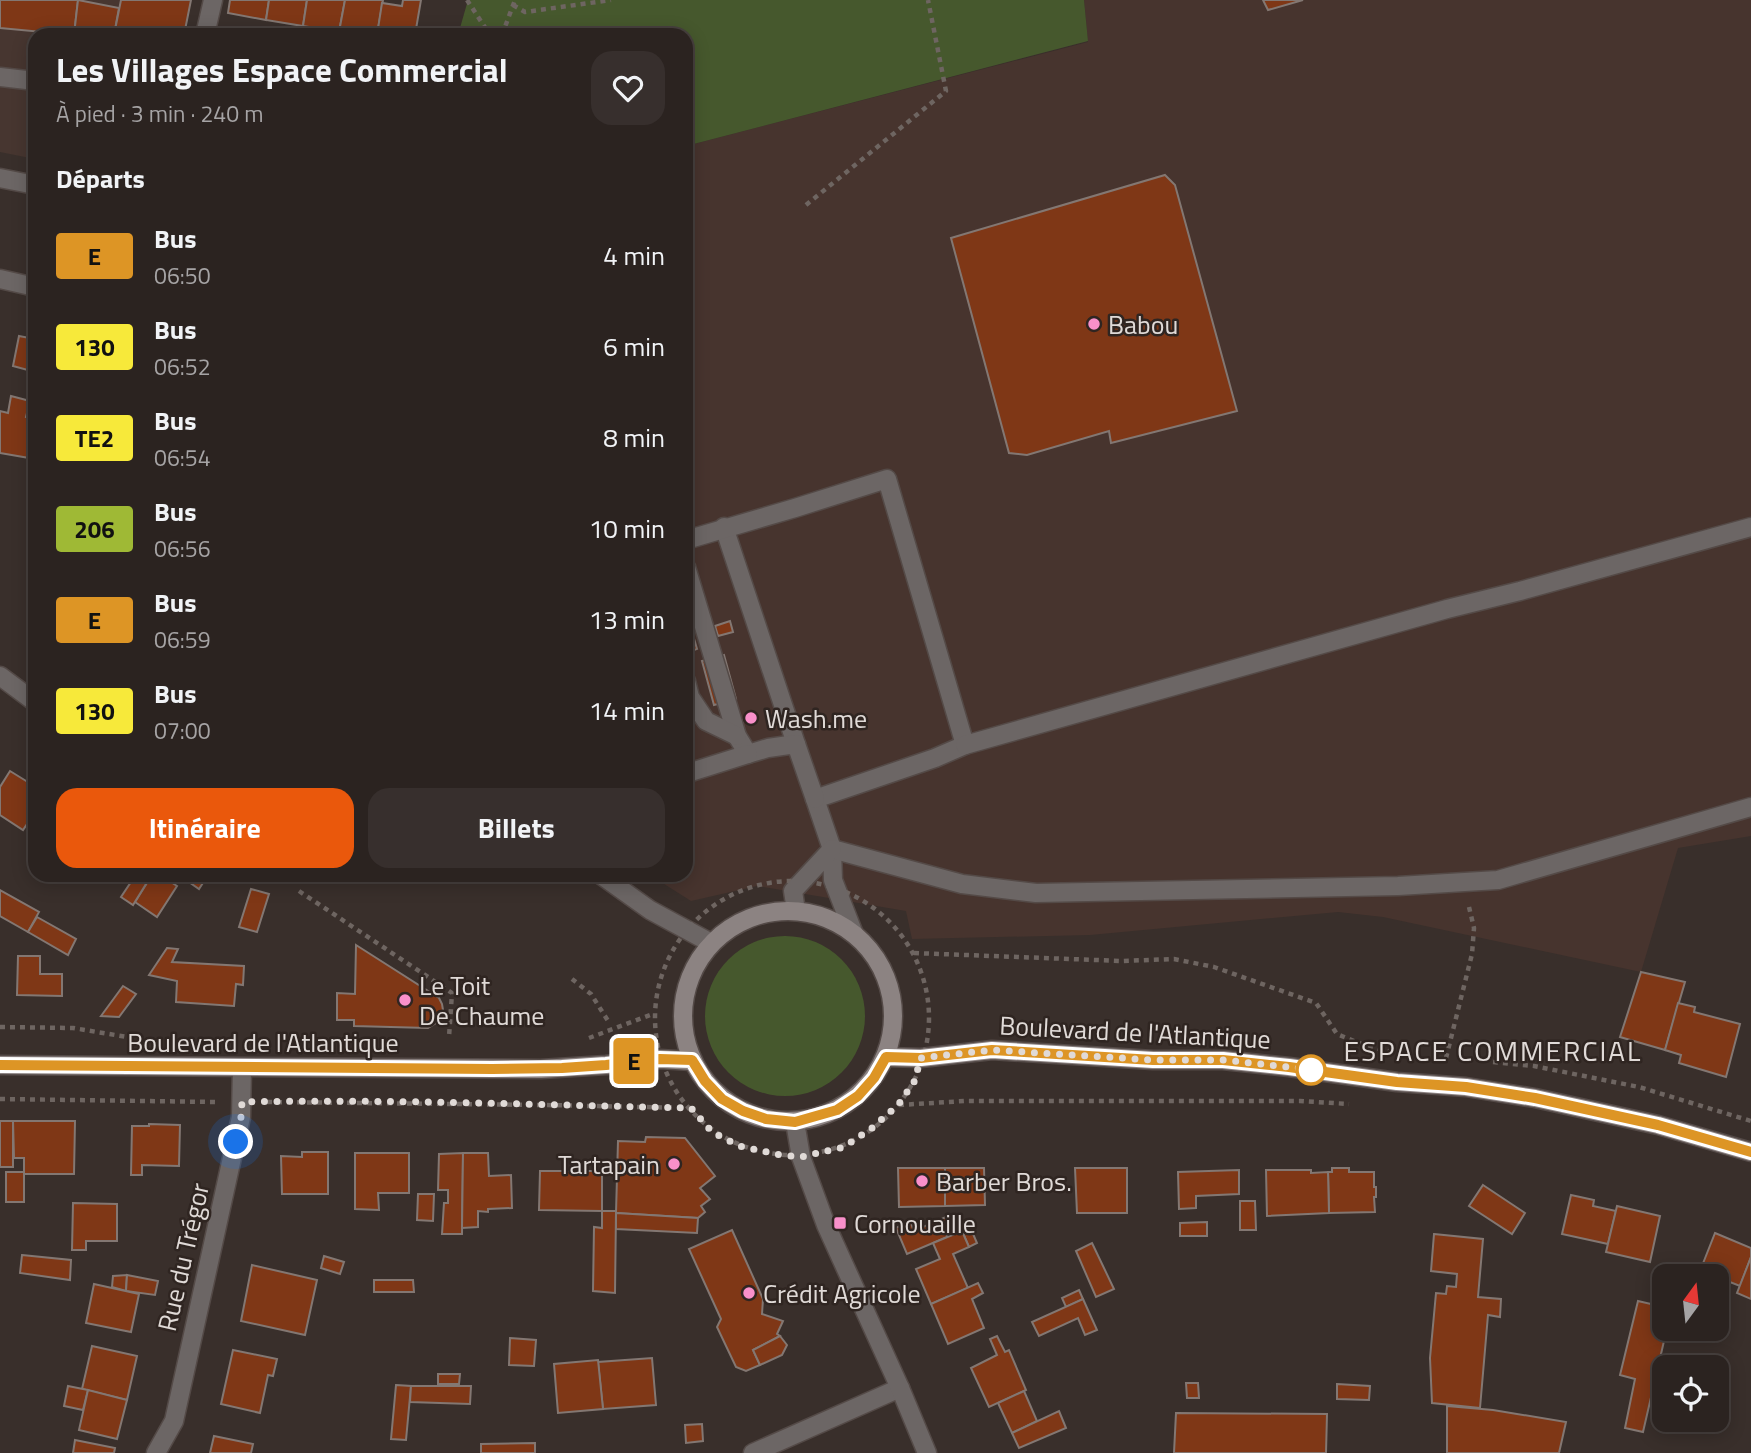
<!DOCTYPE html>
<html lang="fr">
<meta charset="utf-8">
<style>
body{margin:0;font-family:"Titillium Web",sans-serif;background:#372f2d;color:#f1f3f6;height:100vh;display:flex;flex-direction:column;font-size:26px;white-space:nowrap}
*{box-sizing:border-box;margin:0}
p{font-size:23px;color:#a6a4a5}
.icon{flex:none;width:38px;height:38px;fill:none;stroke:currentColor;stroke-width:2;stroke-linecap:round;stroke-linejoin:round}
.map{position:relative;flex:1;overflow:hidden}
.details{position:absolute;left:28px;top:28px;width:665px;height:854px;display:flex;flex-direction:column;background:#2b2320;border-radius:21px;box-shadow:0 4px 18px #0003,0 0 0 2px #47403e}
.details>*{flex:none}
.badge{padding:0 14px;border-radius:5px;font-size:24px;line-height:46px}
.needle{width:46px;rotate:15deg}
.fabs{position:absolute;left:1652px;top:1264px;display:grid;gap:14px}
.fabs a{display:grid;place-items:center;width:77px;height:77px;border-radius:14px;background:#2b2320;box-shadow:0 4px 18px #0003,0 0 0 2px #47403e;font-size:35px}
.you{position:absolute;width:35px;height:35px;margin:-18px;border:5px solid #fff;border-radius:50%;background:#1a73e8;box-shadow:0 0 0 10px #1a73e833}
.map>.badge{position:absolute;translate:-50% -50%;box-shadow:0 0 0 4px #fff}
h2{padding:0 28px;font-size:26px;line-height:63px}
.round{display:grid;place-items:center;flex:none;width:74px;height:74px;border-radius:21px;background:#372f2d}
.head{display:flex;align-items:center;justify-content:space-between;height:119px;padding:0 28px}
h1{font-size:33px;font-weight:700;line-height:52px}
.button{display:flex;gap:14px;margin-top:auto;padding:14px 28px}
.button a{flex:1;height:80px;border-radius:21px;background:#ea580c;color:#fff;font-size:28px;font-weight:700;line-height:80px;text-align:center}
.button a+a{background:#372f2d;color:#f1f3f6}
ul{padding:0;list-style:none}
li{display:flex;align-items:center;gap:21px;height:91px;padding:0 28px}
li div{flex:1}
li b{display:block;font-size:26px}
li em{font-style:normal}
li .badge{min-width:77px;font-weight:700;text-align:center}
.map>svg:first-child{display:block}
</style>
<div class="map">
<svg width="1751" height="1453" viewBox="0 0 1751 1453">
<rect width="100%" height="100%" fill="#392f2b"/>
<!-- commercial -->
<polygon fill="#47342e" points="1084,0 1751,0 1751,836 1678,848 1641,972 1383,917 1338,912 1090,935 912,939 906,911 757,886 691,901 650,875 686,875 686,146 1088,42"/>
<!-- built -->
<polygon fill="#473630" points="0,0 191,0 184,35 35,35 35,159 0,152"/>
<!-- green -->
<g fill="#46582d">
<polygon points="468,0 1084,0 1088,41 686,146 686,35 458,35"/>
<circle cx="785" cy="1016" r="80"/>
</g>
<!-- building -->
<g fill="#7f3716" stroke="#837772" stroke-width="2">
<polygon points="0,0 78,0 74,35 0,28"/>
<polygon points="78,0 119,8 114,35 74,35"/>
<polygon points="121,0 191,0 184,35 169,35 156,32 155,35 114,35"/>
<polygon points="230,0 269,0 266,20 228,13"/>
<polygon points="269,0 307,0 303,26 266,20"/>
<polygon points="307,0 345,0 339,32 303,26"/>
<polygon points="345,0 383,0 377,35 355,35 339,32"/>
<polygon points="403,0 421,0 415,35 377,35 382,3 402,6"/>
<polygon points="1263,0 1303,0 1268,10"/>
<polygon points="1165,175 1175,185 1237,411 1111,443 1109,431 1027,455 1009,453 951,238"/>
<polygon points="19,336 35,339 35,372 13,366"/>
<polygon points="11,396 30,401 26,417 35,419 35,459 0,453 0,411 8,413"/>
<polygon points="686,611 697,649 686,653"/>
<polygon points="730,621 733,632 718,636 715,626"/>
<polygon points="724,655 736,699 714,705 702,661"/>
<polygon points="10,771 31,784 35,779 35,812 23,830 0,815 0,787"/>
<polygon points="152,875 164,875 163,877 177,886 157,917 135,902"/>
<polygon points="179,875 208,875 199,889"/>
<polygon points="135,876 146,884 133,905 121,897"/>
<polygon points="251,889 269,894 257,932 239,927"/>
<polygon points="0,890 39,912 28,932 0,916"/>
<polygon points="37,917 76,939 68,955 28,932"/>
<polygon points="356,945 439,998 442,1004 443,1010 439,1021 428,1028 354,1026 354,1020 337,1020 337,993 355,994"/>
<polygon points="167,948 178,949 172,962 244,966 243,985 236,984 234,1006 176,1002 177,981 149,975"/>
<polygon points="18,956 40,956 40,974 62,974 62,996 17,995"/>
<polygon points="1641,972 1685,982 1665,1050 1620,1037"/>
<polygon points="123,986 136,994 119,1017 101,1016"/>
<polygon points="1678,1003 1695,1007 1694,1012 1740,1024 1726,1077 1679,1063 1681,1055 1665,1050"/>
<rect x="0" y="1121" width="13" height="46"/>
<polygon points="13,1121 75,1121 74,1174 24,1174 24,1158 14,1158"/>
<polygon points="149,1124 180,1125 179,1166 142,1165 142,1175 131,1175 132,1126 149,1126"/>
<polygon points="646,1137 685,1138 715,1176 700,1188 710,1199 701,1206 705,1212 698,1218 616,1213 618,1141 645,1142"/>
<polygon points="302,1152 328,1152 328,1194 282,1194 281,1156 302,1157"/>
<polygon points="355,1153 409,1153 409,1193 378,1193 379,1210 355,1209"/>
<polygon points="463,1153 462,1234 442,1234 444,1203 448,1203 448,1190 438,1190 439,1154"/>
<polygon points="463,1153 488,1153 489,1176 511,1175 512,1208 488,1209 488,1212 478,1211 478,1227 462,1228"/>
<polygon points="898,1168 945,1168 945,1206 899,1207"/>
<polygon points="945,1168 984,1168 985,1205 945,1206"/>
<polygon points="1075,1168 1127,1168 1127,1213 1077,1213"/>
<polygon points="1332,1168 1349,1168 1349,1172 1374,1172 1374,1187 1376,1187 1376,1197 1374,1197 1375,1212 1329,1213 1328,1172 1332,1172"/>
<polygon points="1239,1170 1239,1194 1196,1196 1196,1208 1179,1209 1178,1172"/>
<polygon points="1266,1170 1311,1170 1311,1173 1328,1172 1329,1213 1267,1216"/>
<polygon points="540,1171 602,1171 602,1211 539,1210"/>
<rect x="6" y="1172" width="18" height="30"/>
<polygon points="1483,1185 1525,1213 1512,1234 1469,1206"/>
<polygon points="418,1194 434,1194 433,1221 417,1220"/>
<polygon points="1571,1195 1594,1200 1593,1206 1616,1211 1608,1244 1562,1234"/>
<polygon points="1240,1201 1255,1201 1256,1230 1240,1230"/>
<polygon points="73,1203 117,1204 117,1241 86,1241 86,1250 72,1250"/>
<polygon points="1617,1206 1660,1216 1650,1262 1606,1252"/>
<polygon points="602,1211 616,1211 615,1293 593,1291 594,1227 602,1228"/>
<polygon points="616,1213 698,1218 697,1233 616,1229"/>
<polygon points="946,1217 947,1237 907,1254 896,1228 910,1221 914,1231"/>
<polygon points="1207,1222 1207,1236 1180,1236 1180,1223"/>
<polygon points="970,1227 977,1243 969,1247 962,1231"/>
<polygon points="732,1230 763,1299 762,1314 783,1321 777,1334 780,1336 753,1350 760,1365 746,1371 736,1367 717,1327 721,1319 689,1249"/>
<polygon points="962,1231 969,1247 953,1254 968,1288 931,1304 916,1269 940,1259 933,1243"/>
<polygon points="1715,1233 1751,1248 1751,1257 1740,1286 1717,1277 1717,1276 1700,1271"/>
<polygon points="1434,1234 1483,1239 1478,1297 1501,1299 1500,1317 1488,1315 1480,1408 1432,1403 1430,1358 1436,1293 1446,1294 1447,1286 1456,1287 1457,1274 1431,1271"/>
<polygon points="1092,1243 1114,1289 1096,1297 1076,1251"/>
<polygon points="22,1255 71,1260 70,1280 20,1273"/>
<polygon points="324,1256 344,1262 340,1274 321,1268"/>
<polygon points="1751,1257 1751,1299 1737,1293"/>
<polygon points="252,1265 317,1280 305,1335 241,1321"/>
<polygon points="127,1275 126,1291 112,1287 113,1276"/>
<polygon points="127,1275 158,1281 155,1295 126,1291"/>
<polygon points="374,1280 413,1280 414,1292 374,1292"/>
<polygon points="978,1283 983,1293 972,1299 984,1328 948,1344 931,1304"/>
<polygon points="94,1284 139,1294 131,1332 86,1323"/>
<polygon points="1079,1290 1083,1299 1066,1307 1062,1298"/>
<polygon points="1083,1299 1097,1330 1085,1335 1078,1318 1039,1336 1032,1322"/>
<polygon points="1638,1301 1664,1307 1664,1328 1667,1328 1643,1432 1625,1428 1635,1379 1620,1375"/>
<polygon points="780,1336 787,1345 782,1355 760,1365 753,1350"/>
<polygon points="997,1336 1005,1352 1009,1350 1026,1390 989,1407 971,1368 997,1355 990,1339"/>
<polygon points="510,1338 536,1340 534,1366 509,1365"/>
<polygon points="92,1346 137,1356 127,1400 82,1389"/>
<polygon points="233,1350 277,1359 273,1376 268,1375 260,1413 221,1404"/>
<polygon points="652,1358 656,1405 603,1409 598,1362"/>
<polygon points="598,1360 603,1409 558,1413 554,1364"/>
<polygon points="438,1374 460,1374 459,1384 438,1384"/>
<polygon points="1186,1383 1198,1383 1199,1398 1187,1398"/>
<polygon points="1337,1384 1370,1386 1369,1400 1337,1399"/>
<polygon points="396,1385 411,1386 406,1440 391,1439"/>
<polygon points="68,1386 88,1390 83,1410 64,1406"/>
<polygon points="411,1386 471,1386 470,1404 410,1402"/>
<polygon points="88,1390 127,1400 117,1439 79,1430"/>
<polygon points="1024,1391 1037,1421 1012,1433 998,1403"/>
<polygon points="1447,1406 1493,1410 1566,1422 1559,1453 1447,1453"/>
<polygon points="1059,1411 1066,1428 1019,1448 1012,1433"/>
<polygon points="1176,1413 1327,1414 1326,1453 1174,1453"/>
<polygon points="702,1424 703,1441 686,1443 685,1425"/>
<polygon points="214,1436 253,1444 251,1453 210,1453"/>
<polygon points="75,1440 115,1448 114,1453 73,1453"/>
<polygon points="535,1443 535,1453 481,1453 481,1444"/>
</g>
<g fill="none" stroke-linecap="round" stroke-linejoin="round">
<defs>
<g id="service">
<polyline points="0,77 35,81"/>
<polyline points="0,279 35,287"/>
<polyline points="724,527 796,744"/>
<polyline points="686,540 795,508 887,479 965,745 935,758 815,799 832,849 833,880 854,934"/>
<polyline points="686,567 737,736 748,754 768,748 796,744 815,799"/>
<polyline points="686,681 690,697 706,721 737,736"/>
<polyline points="965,745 1447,609 1520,591 1751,527"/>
<polyline points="686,771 691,772 748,754"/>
<polyline points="832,849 962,884 1036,893 1398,886 1498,880 1751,807"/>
<polyline points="796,911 793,891 832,849"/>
</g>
<g id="minor">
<polyline points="205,35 213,0"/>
<polyline points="0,178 35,185"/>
<polyline points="156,1453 174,1421 241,1117 242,1068"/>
<polyline points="753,1453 900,1388"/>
</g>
<g id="tertiary">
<polyline points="0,676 35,702"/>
<polyline points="601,875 650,910 711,943"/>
<polyline points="795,1122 801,1157 826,1225 900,1388 927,1453"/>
</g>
<g id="secondary">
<circle cx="788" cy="1016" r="105"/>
<polyline points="886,1057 921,1058 992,1050 1153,1060 1223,1060 1289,1067 1397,1082 1466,1087 1535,1098 1658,1125 1751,1152"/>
<polyline points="0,1065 541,1069 606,1065 660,1059 692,1061"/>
</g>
</defs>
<!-- service casing -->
<use href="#service" stroke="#544a47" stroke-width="21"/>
<!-- minor casing -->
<use href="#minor" stroke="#544a47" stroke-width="21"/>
<!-- tertiary casing -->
<use href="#tertiary" stroke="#544a47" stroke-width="21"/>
<!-- secondary casing -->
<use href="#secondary" stroke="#544a47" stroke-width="21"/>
<!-- path -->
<g stroke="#6e6561" stroke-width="4.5" stroke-dasharray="5 5" stroke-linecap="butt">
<polyline points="467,0 490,35"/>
<polyline points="513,5 525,12 611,0"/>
<polyline points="502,35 515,0"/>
<polyline points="806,205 946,91 928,0"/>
<circle cx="792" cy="1018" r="137"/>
<polyline points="299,891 452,993 449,1037"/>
<polyline points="914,953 1122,961 1174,959 1214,967 1316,1003 1337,1034 1366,1046 1401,1054"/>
<polyline points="572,979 591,994 610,1024"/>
<polyline points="0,1027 73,1028 133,1038"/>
<polyline points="589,1038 653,1014"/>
<polyline points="1446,1058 1472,954 1474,928 1469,907"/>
<polyline points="1493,1062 1534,1066 1639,1087 1751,1121"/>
<polyline points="0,1099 216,1102"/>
<polyline points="267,1102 544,1105 691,1108"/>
<polyline points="899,1105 965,1101 1300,1101 1349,1104"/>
</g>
<!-- service -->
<use href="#service" stroke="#6c6665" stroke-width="18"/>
<!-- minor -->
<use href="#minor" stroke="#6c6665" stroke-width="18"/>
<!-- tertiary -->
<use href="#tertiary" stroke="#6c6665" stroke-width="18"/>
<!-- secondary -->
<use href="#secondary" stroke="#8c8382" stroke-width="18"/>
</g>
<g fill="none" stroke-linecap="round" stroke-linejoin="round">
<defs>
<polyline id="line" points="0,1065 492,1069 562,1068 606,1065 660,1059 692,1060 705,1081 722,1099 743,1111 766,1119 795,1122 837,1110 858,1096 874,1078 886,1057 921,1058 992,1050 1153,1060 1223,1060 1289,1067 1397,1082 1466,1087 1535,1098 1658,1125 1751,1152"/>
</defs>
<!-- line casing -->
<use href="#line" stroke="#fff" stroke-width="16"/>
<!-- line -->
<use href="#line" stroke="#dd9525" stroke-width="10"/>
<!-- walk -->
<path stroke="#e0dad7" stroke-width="7" stroke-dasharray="0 12.6" d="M 236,1142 L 241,1117 L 242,1102 C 391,1099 542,1105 691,1108 L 712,1132 L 739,1146 L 781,1155 L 801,1157 L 844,1147 L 872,1128 L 898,1105 L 914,1082 L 921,1058 L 992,1050 L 1153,1060 L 1223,1060 L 1316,1070 L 1311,1070"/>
</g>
<!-- markers -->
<g fill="#f990ca" stroke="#2f2521" stroke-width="2.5">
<circle cx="1094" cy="324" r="7"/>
<circle cx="751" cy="718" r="7"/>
<circle cx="405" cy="1000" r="7"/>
<circle cx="674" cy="1164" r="7"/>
<circle cx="922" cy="1181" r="7"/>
<rect x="833" y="1216" width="14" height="14" rx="3.5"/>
<circle cx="749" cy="1293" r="7"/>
</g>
<circle fill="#fff" stroke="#dd9525" stroke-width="3.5" cx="1311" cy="1070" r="14"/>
<g text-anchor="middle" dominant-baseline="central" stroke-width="5" stroke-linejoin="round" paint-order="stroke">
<!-- poi labels -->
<g font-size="26" fill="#e0dad7" stroke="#2f2521" text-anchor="start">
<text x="1108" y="324">Babou</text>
<text x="765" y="718">Wash.me</text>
<text x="419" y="985">Le Toit<tspan x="419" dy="30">De Chaume</tspan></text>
<text x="660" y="1164" text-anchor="end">Tartapain</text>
<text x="936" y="1181">Barber Bros.</text>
<text x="854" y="1223">Cornouaille</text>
<text x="763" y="1293">Crédit Agricole</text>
</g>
<!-- street labels -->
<g font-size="26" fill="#e0dad7" stroke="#2f2521">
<text transform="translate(1135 1032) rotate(3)">Boulevard de l'Atlantique</text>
<text x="263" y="1042">Boulevard de l'Atlantique</text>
<text transform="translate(183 1257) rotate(-77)">Rue du Trégor</text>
</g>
<!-- neighbourhood labels -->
<g font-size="28" letter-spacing="2" fill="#e0dad7" stroke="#2f2521">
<text x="1493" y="1050">ESPACE COMMERCIAL</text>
</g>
</g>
</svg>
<div class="fabs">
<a><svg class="needle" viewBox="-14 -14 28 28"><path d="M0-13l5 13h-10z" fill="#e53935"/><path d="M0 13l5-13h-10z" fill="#a6a4a5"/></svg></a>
<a><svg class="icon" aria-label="locate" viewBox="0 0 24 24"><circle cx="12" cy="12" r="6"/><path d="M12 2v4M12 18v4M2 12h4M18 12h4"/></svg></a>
</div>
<div class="you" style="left:236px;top:1142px"></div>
<b class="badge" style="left:634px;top:1061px;background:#dd9525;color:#111">E</b>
<section class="details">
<div class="head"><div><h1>Les Villages Espace Commercial</h1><p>À pied · 3 min · 240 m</p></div><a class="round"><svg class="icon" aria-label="heart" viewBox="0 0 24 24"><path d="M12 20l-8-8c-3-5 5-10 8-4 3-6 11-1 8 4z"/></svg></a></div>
<h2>Départs</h2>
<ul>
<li><span class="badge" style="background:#dd9525;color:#111">E</span><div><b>Bus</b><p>06:50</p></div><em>4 min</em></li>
<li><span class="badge" style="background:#f7e93a;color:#111">130</span><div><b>Bus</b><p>06:52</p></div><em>6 min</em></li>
<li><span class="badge" style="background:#f7e93a;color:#111">TE2</span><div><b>Bus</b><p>06:54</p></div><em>8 min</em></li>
<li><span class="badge" style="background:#9fb935;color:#111">206</span><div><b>Bus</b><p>06:56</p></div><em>10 min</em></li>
<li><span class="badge" style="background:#dd9525;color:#111">E</span><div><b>Bus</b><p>06:59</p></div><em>13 min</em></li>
<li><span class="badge" style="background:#f7e93a;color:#111">130</span><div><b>Bus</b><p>07:00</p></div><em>14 min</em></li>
</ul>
<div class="button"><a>Itinéraire</a><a>Billets</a></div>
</section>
</div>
